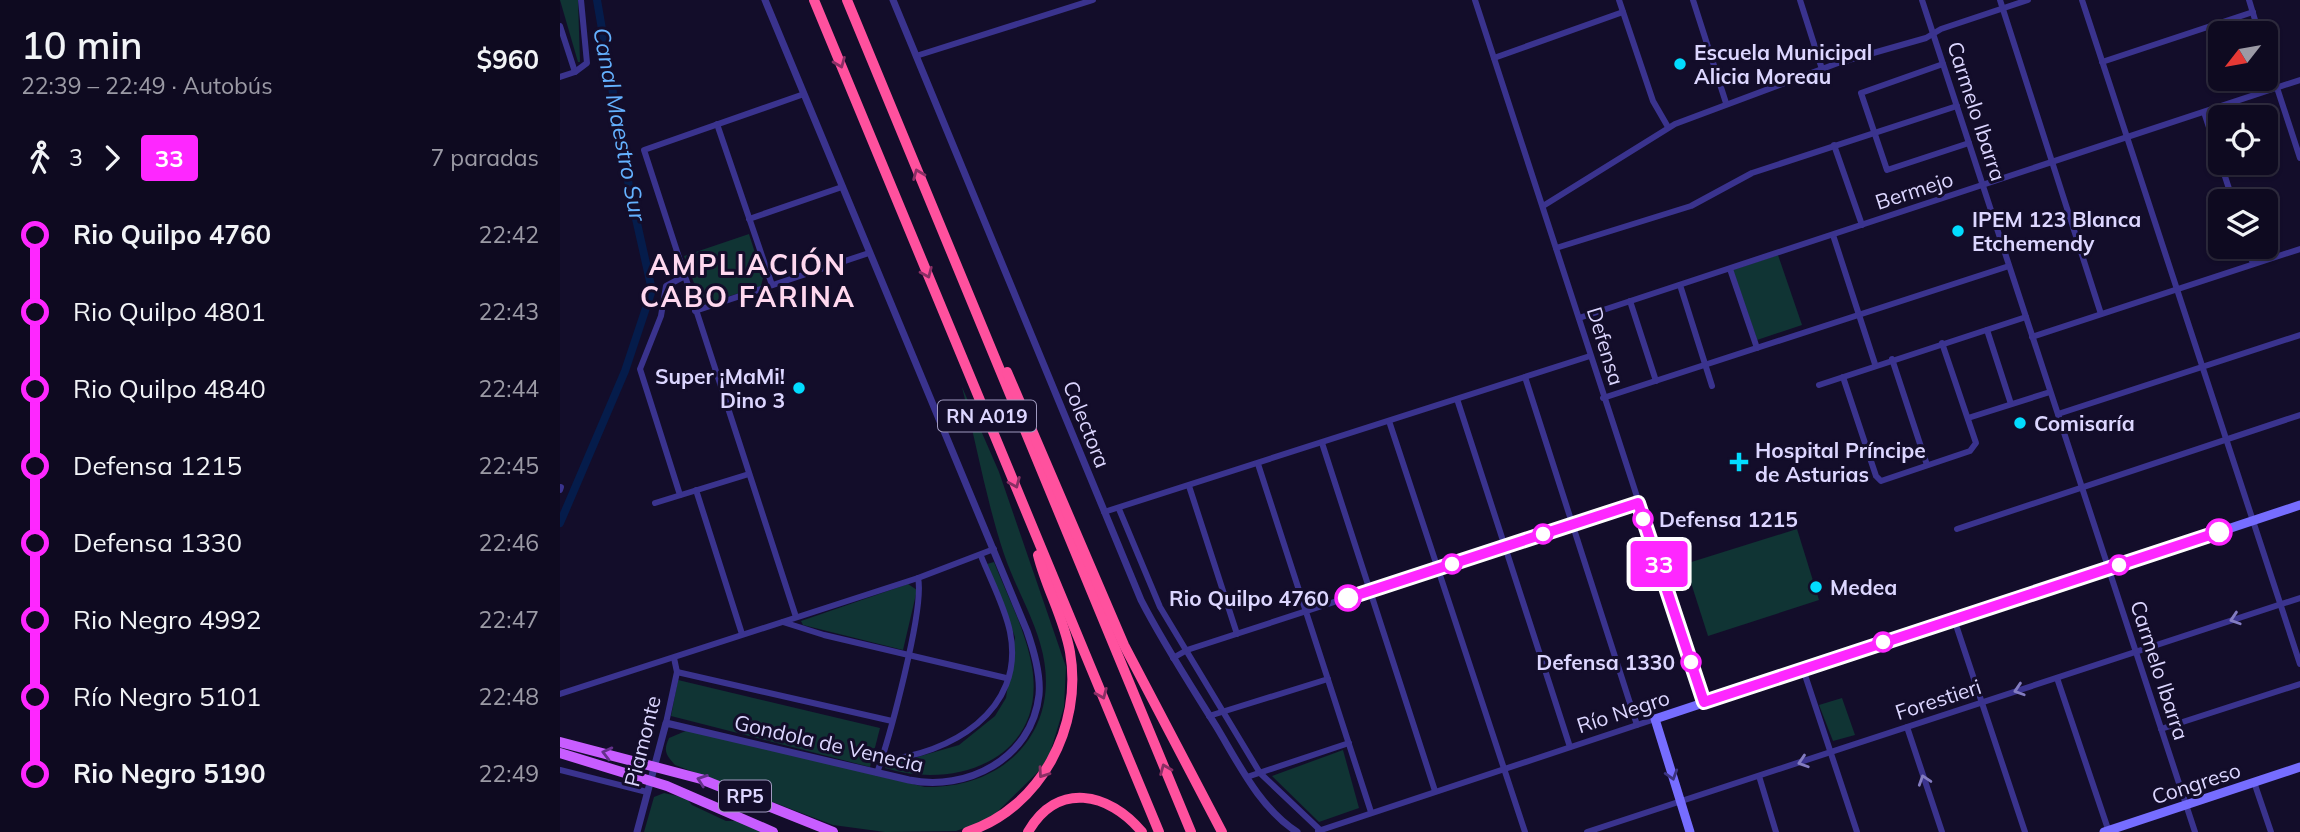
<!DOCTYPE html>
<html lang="es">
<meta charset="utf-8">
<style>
body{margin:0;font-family:Mulish,sans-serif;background:#1c182d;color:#f1f3f6;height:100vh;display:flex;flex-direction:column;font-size:26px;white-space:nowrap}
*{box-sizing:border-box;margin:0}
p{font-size:23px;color:#9b9aa5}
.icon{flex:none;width:38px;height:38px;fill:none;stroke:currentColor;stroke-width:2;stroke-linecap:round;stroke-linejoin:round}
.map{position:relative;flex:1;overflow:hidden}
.sheet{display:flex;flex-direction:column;background:#0e0a20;width:560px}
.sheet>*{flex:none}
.badge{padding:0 14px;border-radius:5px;font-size:24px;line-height:46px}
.needle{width:46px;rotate:239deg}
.fabs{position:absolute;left:1648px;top:21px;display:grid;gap:14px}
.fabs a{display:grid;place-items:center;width:70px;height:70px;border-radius:10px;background:#0e0a20;box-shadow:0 2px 5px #0004,0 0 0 2px #2e2b3e;font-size:35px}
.map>.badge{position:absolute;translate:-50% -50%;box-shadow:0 0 0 4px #fff}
.legs{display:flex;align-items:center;gap:10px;height:77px;padding:0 21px;font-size:23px}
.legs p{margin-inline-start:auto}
.headline{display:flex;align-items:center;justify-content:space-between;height:119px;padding:0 21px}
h1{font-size:38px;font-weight:600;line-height:52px}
ul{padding:0 21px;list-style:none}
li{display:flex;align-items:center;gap:24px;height:77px;font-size:26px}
li i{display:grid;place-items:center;width:10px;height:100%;margin:0 9px;background:currentColor}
li i::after{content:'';width:18px;height:18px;margin:-9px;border:5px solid;border-radius:50%;background:#0e0a20}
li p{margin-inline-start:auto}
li:first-child i{background:linear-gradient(#0000 50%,currentColor 0)}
li:last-child i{background:linear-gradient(currentColor 50%,#0000 0)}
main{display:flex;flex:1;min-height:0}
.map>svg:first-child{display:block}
</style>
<main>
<section class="sheet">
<div class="headline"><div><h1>10 min</h1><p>22:39 – 22:49 · Autobús</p></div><b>$960</b></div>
<div class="legs"><svg class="icon" aria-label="walk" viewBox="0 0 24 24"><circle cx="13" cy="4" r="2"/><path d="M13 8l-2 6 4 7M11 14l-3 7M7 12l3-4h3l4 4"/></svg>3<svg class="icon" aria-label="forward" viewBox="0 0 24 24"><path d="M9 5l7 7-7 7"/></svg><b class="badge" style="background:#fe27ff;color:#fff">33</b><p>7 paradas</p></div>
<ul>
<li><i style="color:#fe27ff"></i><b>Rio Quilpo 4760</b><p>22:42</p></li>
<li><i style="color:#fe27ff"></i><span>Rio Quilpo 4801</span><p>22:43</p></li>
<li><i style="color:#fe27ff"></i><span>Rio Quilpo 4840</span><p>22:44</p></li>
<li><i style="color:#fe27ff"></i><span>Defensa 1215</span><p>22:45</p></li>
<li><i style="color:#fe27ff"></i><span>Defensa 1330</span><p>22:46</p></li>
<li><i style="color:#fe27ff"></i><span>Rio Negro 4992</span><p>22:47</p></li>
<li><i style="color:#fe27ff"></i><span>Río Negro 5101</span><p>22:48</p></li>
<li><i style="color:#fe27ff"></i><b>Rio Negro 5190</b><p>22:49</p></li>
</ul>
</section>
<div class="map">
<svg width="1740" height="832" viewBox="0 0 1740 832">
<rect width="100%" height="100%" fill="#130d2a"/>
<!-- green -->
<g fill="#103434">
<polygon points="0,0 18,0 20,62 18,62"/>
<polygon points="189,234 203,278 201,286 145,304 141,302 124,256"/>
<polygon points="1218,255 1242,325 1197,340 1173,270"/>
<path d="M 402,387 L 439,472 L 506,667 L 504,707 L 490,753 L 480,770 L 435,814 L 419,823 L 396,831 L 325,832 L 273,825 L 115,765 C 106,755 103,751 109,738 L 128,730 L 365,787 C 448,789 505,726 480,643 C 471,612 454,584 444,554 C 426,500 416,442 402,387 Z"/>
<polygon points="1237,529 1259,600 1148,636 1125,564"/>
<path d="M 434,562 C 447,595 466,631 472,667 C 487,757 398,791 325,768 L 327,762 L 340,762 L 399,745 L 435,716 L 446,698 L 455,637 L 427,564 Z"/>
<polygon points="348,584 357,590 343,650 243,625 241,621"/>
<polygon points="118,680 320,728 310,767 111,716"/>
<polygon points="1282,698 1295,735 1273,741 1259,705"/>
<polygon points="783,750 799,808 759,822 712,776"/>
<polygon points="104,793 126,798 132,805 166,821 178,821 202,832 84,832 94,797"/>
</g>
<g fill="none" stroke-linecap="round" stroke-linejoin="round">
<!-- canal -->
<polyline stroke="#051c4b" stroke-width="8" points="0,523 65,371 92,290 70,192 37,0"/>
<!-- minor -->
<g stroke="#3a338e" stroke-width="6">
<polyline points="915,0 1144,702"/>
<polyline points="1059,0 1093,101 1108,127"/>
<polyline points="1133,0 1166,103"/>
<polyline points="1240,0 1262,69"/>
<polyline points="1362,0 1635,832"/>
<polyline points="1440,0 1541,314"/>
<polyline points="1522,0 1740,664"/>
<polyline points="1689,0 1699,33"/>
<polyline points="0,26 15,72"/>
<polyline points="1706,54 1740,158"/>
<polyline points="356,56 533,0"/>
<polyline points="934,58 1063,12"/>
<polyline points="1542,62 1693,12"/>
<polyline points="1383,64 1301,93 1327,170 1409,143"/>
<polyline points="0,77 15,72 27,63 21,0"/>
<polyline points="1644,112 1673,201"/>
<polyline points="157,124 212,285"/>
<polyline points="1274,145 1302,225"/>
<polyline points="983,206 1115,124 1278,63 1366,38 1381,29 1468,0"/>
<polyline points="189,219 282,187"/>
<polyline points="1273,235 1315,364"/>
<polyline points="1688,247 1693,264"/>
<polyline points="996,248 1131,206 1192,173 1397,106"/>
<polyline points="1170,269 1197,348"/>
<polyline points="1120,285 1152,386"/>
<polyline points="1070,301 1096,381"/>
<polyline points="135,311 309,253"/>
<polyline points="1019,318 1740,80"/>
<polyline points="1427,330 1451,404"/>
<polyline points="1472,337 1740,249"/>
<polyline points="1332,359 1367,465"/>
<polyline points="965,377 1077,725"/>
<polyline points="1283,377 1316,476 1321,481 1410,451 1416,443 1382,343"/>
<polyline points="1259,385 1466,317"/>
<polyline points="1043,398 1449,266"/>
<polyline points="897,399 1010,747"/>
<polyline points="1498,414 1740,335"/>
<polyline points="1408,418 1490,392"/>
<polyline points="829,421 965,832"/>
<polyline points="762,443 875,791"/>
<polyline points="698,464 811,812"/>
<polyline points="629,486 677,634"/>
<polyline points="0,490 1,487"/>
<polyline points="136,490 182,634"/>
<polyline points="120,495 80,369 101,316 106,286 123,277"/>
<polyline points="95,503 189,474"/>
<polyline points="559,509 600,607 700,773 759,829"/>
<polyline points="544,512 1030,356"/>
<polyline points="1397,529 1740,415"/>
<polyline points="236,617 84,150 244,94"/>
<polyline points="1394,619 1465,832"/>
<polyline points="223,622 264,635 446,678"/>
<polyline points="613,658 627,650 1078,503"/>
<polyline points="1243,669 1297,832"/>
<polyline points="117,672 332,721"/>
<polyline points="1497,678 1549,832"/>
<polyline points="0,694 358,578 434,549"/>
<polyline points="649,716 768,679"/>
<polyline points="106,723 117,672 114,658"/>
<polyline points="1347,727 1382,832"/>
<polyline points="1601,729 1740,684"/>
<path d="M 322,760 C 389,755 466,711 450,632 C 445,607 431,581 421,556"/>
<polyline points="0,770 87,792"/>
<path d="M 317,773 C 329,739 365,608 358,578"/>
<polyline points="1199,776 1216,832"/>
<polyline points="687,777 789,743"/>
<polyline points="1694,782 1711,832"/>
<polyline points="758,831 1095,719"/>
<polyline points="1027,832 1740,598"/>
</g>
<!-- tertiary -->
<g stroke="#3a338e" stroke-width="7">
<path d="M 333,0 L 581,600 C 603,643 630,684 656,726 C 679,764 699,807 737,832"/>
<path d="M 77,832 L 106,723 L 349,780 C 406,792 472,759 479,695 C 481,674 474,651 467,631 L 205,0"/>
</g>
<!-- secondary -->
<g stroke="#766dff" stroke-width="9">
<polyline points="1130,832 1095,719 1740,505"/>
<polyline points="1544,832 1740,767"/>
</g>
<!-- primary -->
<g stroke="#c85dff" stroke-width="10">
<polyline points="0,742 141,779 273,832"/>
<polyline points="0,753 107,786 213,832"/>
</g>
<!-- motorway -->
<g stroke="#ff519e" stroke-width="10">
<polyline points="254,0 599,832"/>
<polyline points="287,0 631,832"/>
<polyline points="447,372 564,645 662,832"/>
<path d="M 407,832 C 481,808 523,726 510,652 C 504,618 486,588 478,555"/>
<path d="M 468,832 C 497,781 549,792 582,832"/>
</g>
</g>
<!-- one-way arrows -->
<defs><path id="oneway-chevron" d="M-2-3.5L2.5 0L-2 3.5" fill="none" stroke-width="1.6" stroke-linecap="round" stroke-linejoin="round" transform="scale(1.75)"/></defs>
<g stroke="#892f64">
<use href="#oneway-chevron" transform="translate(280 63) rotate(68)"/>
<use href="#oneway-chevron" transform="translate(358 174) rotate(-112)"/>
<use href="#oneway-chevron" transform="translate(367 273) rotate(67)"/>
<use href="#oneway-chevron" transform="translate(455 483) rotate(67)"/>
<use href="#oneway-chevron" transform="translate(542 694) rotate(67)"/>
<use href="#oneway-chevron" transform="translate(605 769) rotate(-112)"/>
<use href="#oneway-chevron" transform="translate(483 773) rotate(125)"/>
</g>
<g stroke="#837cc1">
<use href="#oneway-chevron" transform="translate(1675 619) rotate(162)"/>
<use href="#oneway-chevron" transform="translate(1459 690) rotate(162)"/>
<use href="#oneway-chevron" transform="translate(1243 762) rotate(162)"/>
<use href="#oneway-chevron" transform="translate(1364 780) rotate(-108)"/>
</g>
<g stroke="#64318a">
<use href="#oneway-chevron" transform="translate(47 753) rotate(-166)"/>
<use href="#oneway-chevron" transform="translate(142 780) rotate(-161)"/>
</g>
<use stroke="#3b337f" href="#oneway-chevron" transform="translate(1112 775) rotate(73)"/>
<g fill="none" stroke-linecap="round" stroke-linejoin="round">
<defs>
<polyline id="line-1" points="788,598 1078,503 1144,702 1659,532"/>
</defs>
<!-- line-1 casing -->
<use href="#line-1" stroke="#fff" stroke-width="16"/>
<!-- line-1 -->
<use href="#line-1" stroke="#fe27ff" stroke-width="10"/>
</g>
<!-- markers -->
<g fill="#02dcff" stroke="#130d2a" stroke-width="2.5">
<circle cx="1120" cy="64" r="7"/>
<circle cx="1398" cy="231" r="7"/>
<circle cx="239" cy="388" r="7"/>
<circle cx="1460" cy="423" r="7"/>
<path d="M1175.5 451.5h7v7h7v7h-7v7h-7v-7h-7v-7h7z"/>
<circle cx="1256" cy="587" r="7"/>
</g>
<g fill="#fff" stroke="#fe27ff" stroke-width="3.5">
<circle cx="1083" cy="519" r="9"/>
<circle cx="1659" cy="532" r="12"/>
<circle cx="983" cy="534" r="9"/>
<circle cx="892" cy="564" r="9"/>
<circle cx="1559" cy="565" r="9"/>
<circle cx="788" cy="598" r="12"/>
<circle cx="1323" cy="642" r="9"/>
<circle cx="1131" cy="662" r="9"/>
</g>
<g text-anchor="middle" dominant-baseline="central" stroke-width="6" stroke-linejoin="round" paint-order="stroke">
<!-- shield labels -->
<g fill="#130d2a" stroke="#a09abf" stroke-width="2">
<rect x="378" y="400.5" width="98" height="31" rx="5"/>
<rect x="159" y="780.5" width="52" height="31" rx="5"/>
</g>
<g font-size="19" font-weight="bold" fill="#dcd6ff">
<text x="427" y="416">RN A019</text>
<text x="185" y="796">RP5</text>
</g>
<!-- poi labels -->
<g font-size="21" font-weight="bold" fill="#dcd6ff" stroke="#130d2a" text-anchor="start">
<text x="1134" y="52">Escuela Municipal<tspan x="1134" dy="24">Alicia Moreau</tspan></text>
<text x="1412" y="219">IPEM 123 Blanca<tspan x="1412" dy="24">Etchemendy</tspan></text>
<text x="225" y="376" text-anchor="end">Super ¡MaMi!<tspan x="225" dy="24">Dino 3</tspan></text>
<text x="1474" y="423">Comisaría</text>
<text x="1195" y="450">Hospital Príncipe<tspan x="1195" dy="24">de Asturias</tspan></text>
<text x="1270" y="587">Medea</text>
</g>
<!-- street labels -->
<g font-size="21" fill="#dcd6ff" stroke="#130d2a">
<text transform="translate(1417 111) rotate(72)">Carmelo Ibarra</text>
<text transform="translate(1354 190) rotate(-18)">Bermejo</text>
<text transform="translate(1046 346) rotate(73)">Defensa</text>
<text transform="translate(527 424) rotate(68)">Colectora</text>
<text transform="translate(1600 670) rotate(72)">Carmelo Ibarra</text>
<text transform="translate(1378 699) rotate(-18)">Forestieri</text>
<text transform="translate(1063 711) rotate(-18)">Río Negro</text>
<text transform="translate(82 741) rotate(-76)">Piamonte</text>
<text transform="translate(269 743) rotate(13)">Gondola de Venecia</text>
<text transform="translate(1636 783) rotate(-18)">Congreso</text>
</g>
<!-- stop labels -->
<g font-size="21" font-weight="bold" fill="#dcd6ff" stroke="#130d2a" text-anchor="end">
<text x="1099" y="519" text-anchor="start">Defensa 1215</text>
<text x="769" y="598">Rio Quilpo 4760</text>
<text x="1115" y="662">Defensa 1330</text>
</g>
<!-- water labels -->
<g font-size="23" font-style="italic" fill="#64b1ff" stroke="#130d2a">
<text transform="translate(60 124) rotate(79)">Canal Maestro Sur</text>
</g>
<!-- district labels -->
<g font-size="28" font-weight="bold" letter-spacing="2" fill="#ffd8ef" stroke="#130d2a">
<text x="188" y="264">AMPLIACIÓN<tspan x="188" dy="32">CABO FARINA</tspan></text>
</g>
</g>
</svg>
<div class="fabs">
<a><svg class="needle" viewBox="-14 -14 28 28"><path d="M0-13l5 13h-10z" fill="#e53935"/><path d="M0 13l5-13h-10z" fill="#9b9aa5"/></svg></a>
<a><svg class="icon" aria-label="locate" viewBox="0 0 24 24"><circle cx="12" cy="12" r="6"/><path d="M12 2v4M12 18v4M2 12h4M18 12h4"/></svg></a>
<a><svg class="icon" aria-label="layers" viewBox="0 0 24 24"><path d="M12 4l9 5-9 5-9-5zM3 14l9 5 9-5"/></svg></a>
</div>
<b class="badge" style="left:1099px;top:564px;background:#fe27ff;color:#fff">33</b>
</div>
</main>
